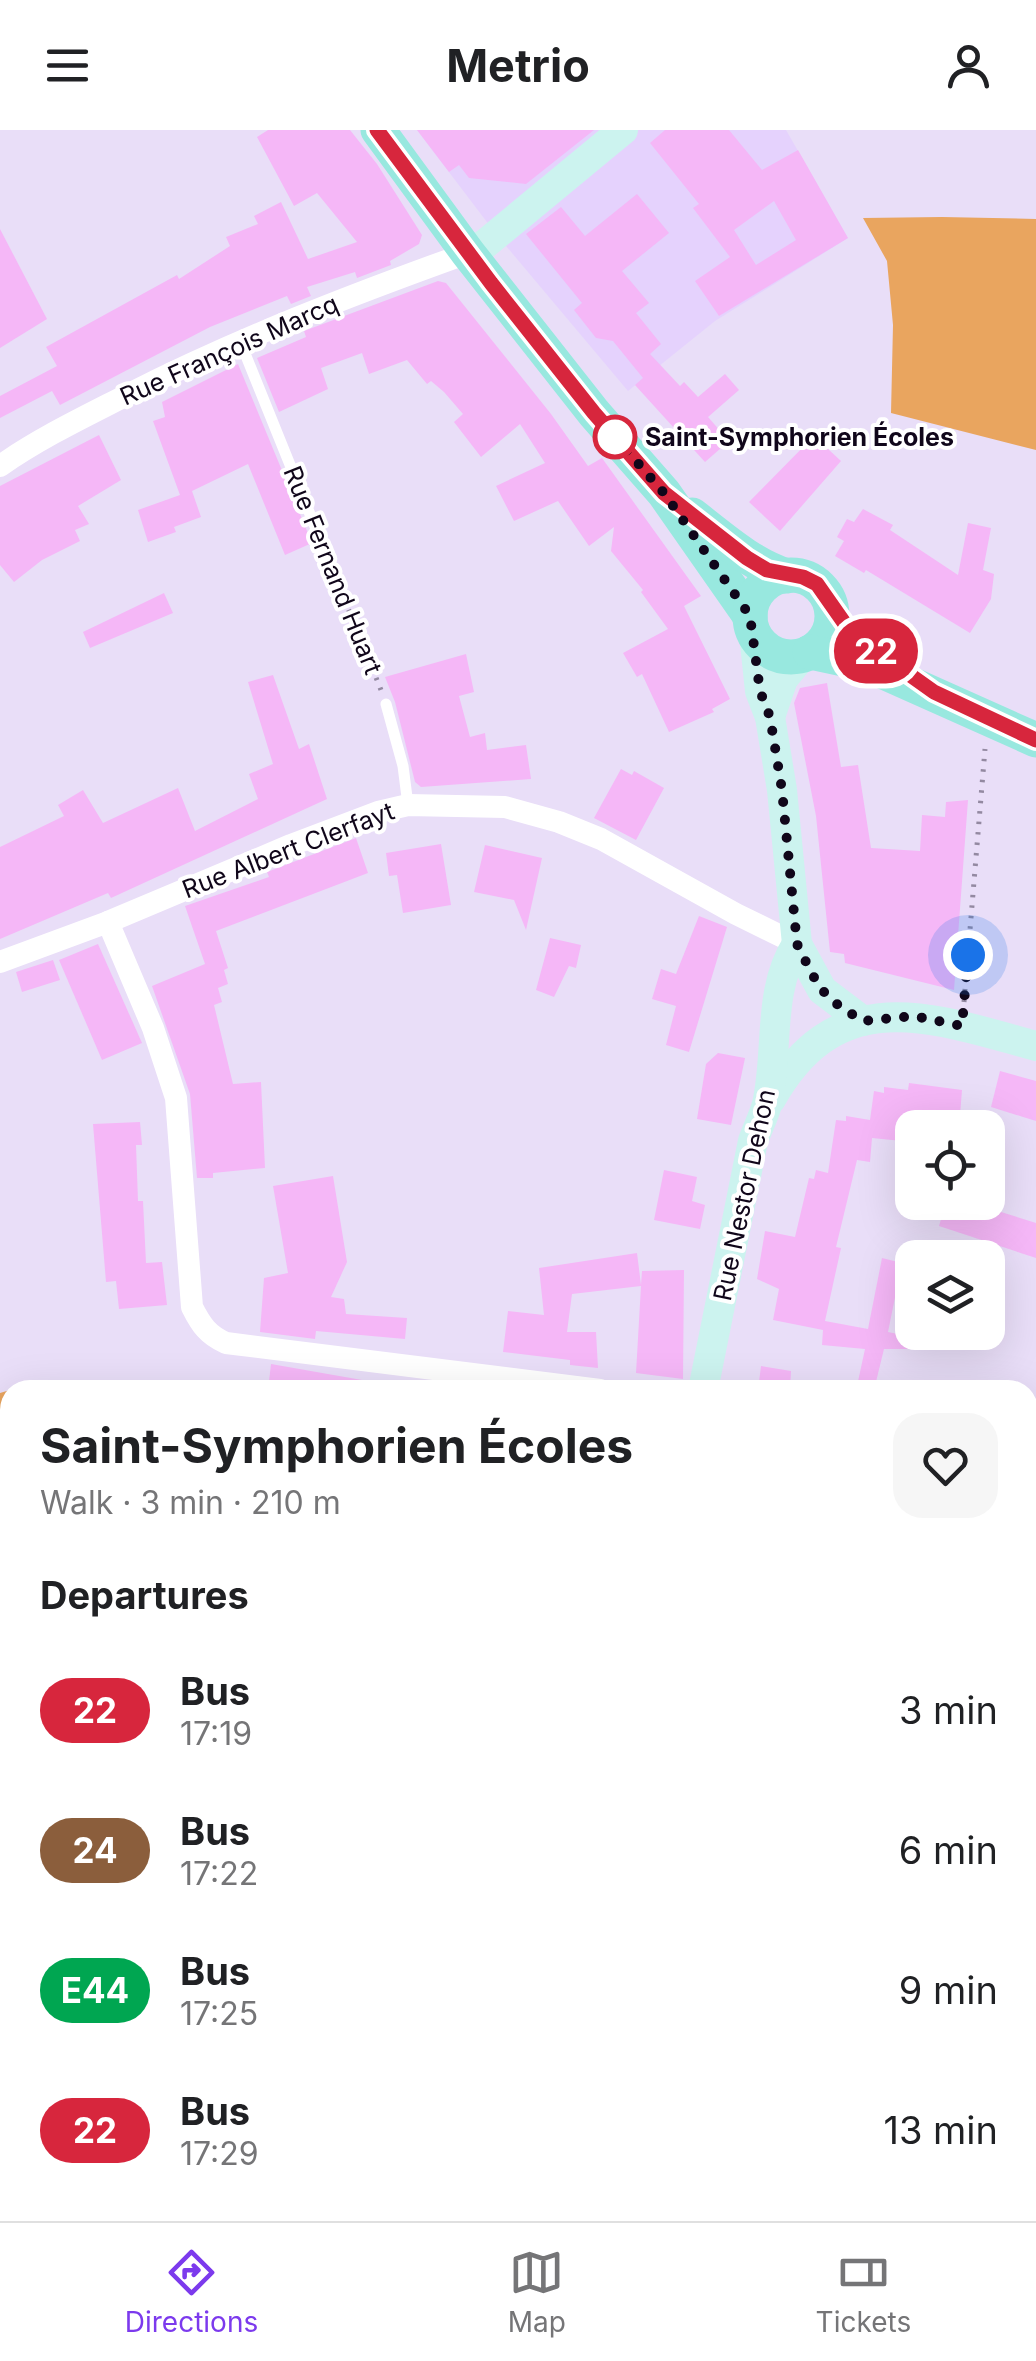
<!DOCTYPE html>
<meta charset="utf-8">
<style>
body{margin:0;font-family:Inter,sans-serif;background:#f6f6f6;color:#202124;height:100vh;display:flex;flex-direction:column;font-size:38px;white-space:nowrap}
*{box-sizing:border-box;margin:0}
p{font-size:32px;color:#757577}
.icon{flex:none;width:55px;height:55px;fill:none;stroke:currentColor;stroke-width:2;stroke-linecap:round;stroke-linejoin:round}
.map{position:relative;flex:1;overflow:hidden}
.panel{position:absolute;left:0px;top:1250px;width:1038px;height:842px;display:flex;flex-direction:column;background:#fff;border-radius:30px 30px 0 0;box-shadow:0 10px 40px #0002}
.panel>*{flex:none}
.badge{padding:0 20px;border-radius:32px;font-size:35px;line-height:65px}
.controls{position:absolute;left:895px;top:980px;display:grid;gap:20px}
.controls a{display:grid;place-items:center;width:110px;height:110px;border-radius:20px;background:#fff;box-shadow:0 10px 40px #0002;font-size:50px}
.you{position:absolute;width:50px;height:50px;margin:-25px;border:8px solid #fff;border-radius:50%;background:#1a73e8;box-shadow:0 0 0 15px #1a73e833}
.map>.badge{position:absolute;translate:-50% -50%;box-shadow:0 0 0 5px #fff}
h2{padding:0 40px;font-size:38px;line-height:90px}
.round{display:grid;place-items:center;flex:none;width:105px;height:105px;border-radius:30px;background:#f6f6f6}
.summary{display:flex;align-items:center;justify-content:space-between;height:170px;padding:0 40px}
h1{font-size:48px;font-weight:700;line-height:75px}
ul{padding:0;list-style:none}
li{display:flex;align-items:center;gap:30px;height:140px;padding:0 40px}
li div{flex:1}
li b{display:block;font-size:38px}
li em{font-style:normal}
li .badge{min-width:110px;font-weight:700;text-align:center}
header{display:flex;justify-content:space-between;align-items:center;height:130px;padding:0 40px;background:#fff;font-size:45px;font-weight:700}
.tab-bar{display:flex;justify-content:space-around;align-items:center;height:140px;border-top:2px solid #e0e0e0;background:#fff;font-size:28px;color:#757577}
.tab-bar a{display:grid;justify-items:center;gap:5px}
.tab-bar .on{color:#7c3aed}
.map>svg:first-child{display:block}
</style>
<header><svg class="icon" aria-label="menu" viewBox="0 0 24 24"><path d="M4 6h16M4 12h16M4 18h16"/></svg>Metrio<svg class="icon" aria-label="person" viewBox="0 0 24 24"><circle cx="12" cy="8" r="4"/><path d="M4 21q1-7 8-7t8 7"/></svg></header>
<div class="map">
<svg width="1036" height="2091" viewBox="0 0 1036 2091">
<rect width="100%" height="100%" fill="#e9def8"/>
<!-- built -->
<polygon fill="#e5d2fd" points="417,0 786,0 848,108 715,191 628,261 496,104"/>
<!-- green -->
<g fill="#e9a55f">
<polygon points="942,87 1036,89 1036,320 891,283 893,195 887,131 863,88"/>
<polygon points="10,1260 10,2082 315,2083 314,2091 0,2091 0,1263"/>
<polygon points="1028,1341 1036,1344 1036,2091 705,2091 713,2082 1028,2082"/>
</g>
<!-- building -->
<g fill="#f5b7f7" fill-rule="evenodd">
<polygon points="268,0 350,0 377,34 422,105 419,114 390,131 391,135 357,148 355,142 307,157 311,166 291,174 287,166 210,197 60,275 52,261 0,288 0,266 57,236 46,217 177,145 179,149 230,116 226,107 258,94 254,86 281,72 308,129 357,112 317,63 294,76 257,7"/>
<polygon points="417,0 594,0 526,54 469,48 459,35 449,42"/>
<path d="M 665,0 L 729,0 L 762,40 L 798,20 L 848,108 L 719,186 L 695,151 L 730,127 L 693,78 L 699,74 L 650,13 ZM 774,71 L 796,110 L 756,135 L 734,100 Z"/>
<polygon points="637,64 669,103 622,141 649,173 636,183 661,214 650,224 680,256 684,252 698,267 725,244 739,260 708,287 729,311 705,332 635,255 643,248 613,211 596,208 574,180 582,173 526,104 561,77 585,106"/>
<polygon points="0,99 47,189 0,218"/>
<polygon points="438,151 446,153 551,284 588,336 602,328 701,466 684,476 730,569 712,579 714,582 669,602 642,544 637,547 623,523 668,499 641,462 643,460 611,421 614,397 589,416 558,371 514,391 496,356 545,333 520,294 481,327 454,292 463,284 444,262 431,251 427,254 407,230 369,244 362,223 321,238 328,259 279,282 257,228 306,207 304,201"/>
<polygon points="238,234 312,413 285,425 248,334 192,361 201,387 174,397 176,402 148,412 138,380 180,365 153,291 165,287 162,272"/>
<polygon points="99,305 121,350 78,376 89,394 75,400 80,411 42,430 14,452 0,435 0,356"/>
<polygon points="814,306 841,331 780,401 749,372"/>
<polygon points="863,379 893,395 890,400 958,445 968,393 991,398 983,440 994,444 991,469 970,503 866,440 864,443 835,426 844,411 837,407 847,389 854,392"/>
<polygon points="164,463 173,483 90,518 83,502"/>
<polygon points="466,524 474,562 459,566 470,607 485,603 487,620 526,615 531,649 421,657 415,652 395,572 385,547"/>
<polygon points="273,545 299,619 309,614 327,669 111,768 108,763 0,809 0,717 64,686 58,675 83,660 103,693 178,658 195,701 258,669 249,644 273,634 248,552"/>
<polygon points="827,553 841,637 858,635 871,718 920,721 922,685 945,687 946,672 968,670 954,860 845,833 844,824 830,822 816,686 794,573 800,558"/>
<polygon points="621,639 632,645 634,641 664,658 636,710 594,688"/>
<polygon points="356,708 368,743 216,801 228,838 224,840 228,854 218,858 222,872 214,875 233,954 261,952 265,1038 213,1043 213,1048 197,1048 190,964 152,856 205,834 185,776 269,747 267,742"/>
<polygon points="441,714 451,775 403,783 397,745 389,746 386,723"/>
<polygon points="485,715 542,728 526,800 514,770 474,762"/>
<polygon points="699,786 727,797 689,922 666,915 676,876 652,869 661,839 676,844"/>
<polygon points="550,808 581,815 576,838 569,836 554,867 536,860"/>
<polygon points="98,814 142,913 102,930 59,830"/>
<polygon points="53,830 60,850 22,862 16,842"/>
<polygon points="718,923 745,928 731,995 697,989 706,934"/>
<polygon points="1000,941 1036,951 1036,991 991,977"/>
<polygon points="909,953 962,960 959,998 912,998 912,1012 872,1008 870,1032 857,1030 836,1117 841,1118 825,1191 868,1199 882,1128 902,1133 888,1202 918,1208 917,1219 884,1219 874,1260 857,1256 865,1219 822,1215 823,1200 773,1190 779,1159 757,1149 765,1101 795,1107 809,1048 814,1049 816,1040 828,1043 836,990 846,991 846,986 870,990 874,961 884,963 884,957 908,960"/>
<polygon points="140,992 142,1015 136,1015 138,1071 143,1071 146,1133 162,1132 167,1175 119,1179 116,1151 106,1152 93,994"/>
<polygon points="664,1040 697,1047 692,1071 705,1075 700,1099 654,1090"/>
<polygon points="333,1046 347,1132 331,1167 344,1169 346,1184 407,1188 405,1209 316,1201 315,1209 260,1202 264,1148 288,1143 273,1056"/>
<polygon points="946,1072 969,1072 1036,1093 1036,1128 939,1096"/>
<polygon points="637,1123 641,1155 642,1141 684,1140 683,1249 636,1243 641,1156 572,1164 567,1202 596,1202 598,1238 570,1235 570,1230 503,1222 508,1181 544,1185 539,1138"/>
<polygon points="271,1234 362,1250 360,1260 268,1260"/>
<polygon points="761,1236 791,1241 790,1260 758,1260"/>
</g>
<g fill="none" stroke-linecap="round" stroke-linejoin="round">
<!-- path -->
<g stroke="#9389a1" stroke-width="5" stroke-dasharray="2.5 8" stroke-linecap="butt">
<polyline points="329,431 381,560"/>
<polyline points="964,872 985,619"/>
<polyline points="67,2091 67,2082"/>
</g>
<!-- lane -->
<g stroke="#fff" stroke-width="11">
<polyline points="240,211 322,414"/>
<polyline points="386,574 403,636 408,675"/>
</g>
<!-- street -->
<g stroke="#fff" stroke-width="22">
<path d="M 0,336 C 40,308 84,287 127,265 C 237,209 351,165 468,123"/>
<path d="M 108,792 L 153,898 L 176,968 L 192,1177 C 201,1195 208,1205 226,1213 L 600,1260"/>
<polyline points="0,832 108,792 291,715 378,682 408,675 505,677 559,692 601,709 736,784 797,814"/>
<polyline points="529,2091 531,2082"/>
</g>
<!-- secondary -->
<g stroke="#ccf3ef" stroke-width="30">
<polyline points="468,123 485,114 623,0"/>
<polyline points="754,504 760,561 770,587 782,660 797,814 822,860 863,891"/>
<polyline points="770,587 783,549 802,526"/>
<path d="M 771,969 C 838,851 930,887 1036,916"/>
<path d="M 703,1260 L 753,1011 C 757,999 764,986 767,974 C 779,922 767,860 797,814"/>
<polyline points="0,1869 10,1867"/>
</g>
<!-- primary -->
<g stroke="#98e8df" stroke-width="35">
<polyline points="378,0 468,123 594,283 664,363 750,486"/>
<path d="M 692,385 C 722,408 750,434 787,446"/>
<circle cx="791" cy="486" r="41"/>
<polyline points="810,522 866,534 1036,610"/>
</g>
</g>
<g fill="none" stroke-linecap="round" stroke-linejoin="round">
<defs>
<polyline id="line" points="377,0 491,153 594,283 664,363 747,428 767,440 803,447 817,454 845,494 875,520 934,562 1036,610"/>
</defs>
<!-- line casing -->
<use href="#line" stroke="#fff" stroke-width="22"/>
<!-- line -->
<use href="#line" stroke="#d7263d" stroke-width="15"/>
<!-- walk -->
<polyline stroke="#10061a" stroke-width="10" stroke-dasharray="0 18" points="615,307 664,363 750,486 760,561 770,587 782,660 797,814 812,844 822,860 839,876 863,891 914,886 962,896 968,825"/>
</g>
<!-- markers -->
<circle fill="#fff" stroke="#d7263d" stroke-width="5" cx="615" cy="307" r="20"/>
<g text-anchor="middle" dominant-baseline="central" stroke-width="8" stroke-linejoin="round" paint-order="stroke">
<!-- street labels -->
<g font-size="25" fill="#10061a" stroke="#fff">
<text transform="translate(229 220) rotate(-24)">Rue François Marcq</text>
<text transform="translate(333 440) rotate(68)">Rue Fernand Huart</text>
<text transform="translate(288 720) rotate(-21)">Rue Albert Clerfayt</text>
<text transform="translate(744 1065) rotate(-78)">Rue Nestor Dehon</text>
</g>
<!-- stop labels -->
<g font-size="25" font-weight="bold" fill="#10061a" stroke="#fff" text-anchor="start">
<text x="645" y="307">Saint-Symphorien Écoles</text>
</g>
</g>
</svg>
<div class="controls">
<a><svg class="icon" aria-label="locate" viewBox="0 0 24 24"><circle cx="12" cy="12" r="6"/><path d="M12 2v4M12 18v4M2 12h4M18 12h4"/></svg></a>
<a><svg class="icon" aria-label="layers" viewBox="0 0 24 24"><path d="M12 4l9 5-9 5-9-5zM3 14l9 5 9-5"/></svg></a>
</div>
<div class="you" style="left:968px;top:825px"></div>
<b class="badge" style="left:876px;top:521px;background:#d7263d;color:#fff">22</b>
<section class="panel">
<div class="summary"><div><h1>Saint-Symphorien Écoles</h1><p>Walk · 3 min · 210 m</p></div><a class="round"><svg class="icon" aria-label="heart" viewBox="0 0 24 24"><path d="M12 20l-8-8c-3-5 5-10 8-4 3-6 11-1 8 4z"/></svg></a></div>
<h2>Departures</h2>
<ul>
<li><span class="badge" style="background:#d7263d;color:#fff">22</span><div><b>Bus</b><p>17:19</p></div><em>3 min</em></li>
<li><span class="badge" style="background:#8b5e3c;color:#fff">24</span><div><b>Bus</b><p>17:22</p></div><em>6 min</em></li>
<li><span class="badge" style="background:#00a651;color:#fff">E44</span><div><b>Bus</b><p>17:25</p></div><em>9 min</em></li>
<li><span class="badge" style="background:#d7263d;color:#fff">22</span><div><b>Bus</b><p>17:29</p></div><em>13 min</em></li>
</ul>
</section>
</div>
<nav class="tab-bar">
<a class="on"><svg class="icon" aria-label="directions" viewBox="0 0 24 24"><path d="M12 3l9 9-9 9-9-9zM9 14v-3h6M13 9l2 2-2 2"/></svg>Directions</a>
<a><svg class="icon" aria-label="map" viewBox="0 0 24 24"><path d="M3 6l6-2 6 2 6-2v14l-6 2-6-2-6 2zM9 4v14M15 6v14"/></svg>Map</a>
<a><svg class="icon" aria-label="tickets" viewBox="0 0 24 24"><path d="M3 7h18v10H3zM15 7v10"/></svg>Tickets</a>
</nav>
